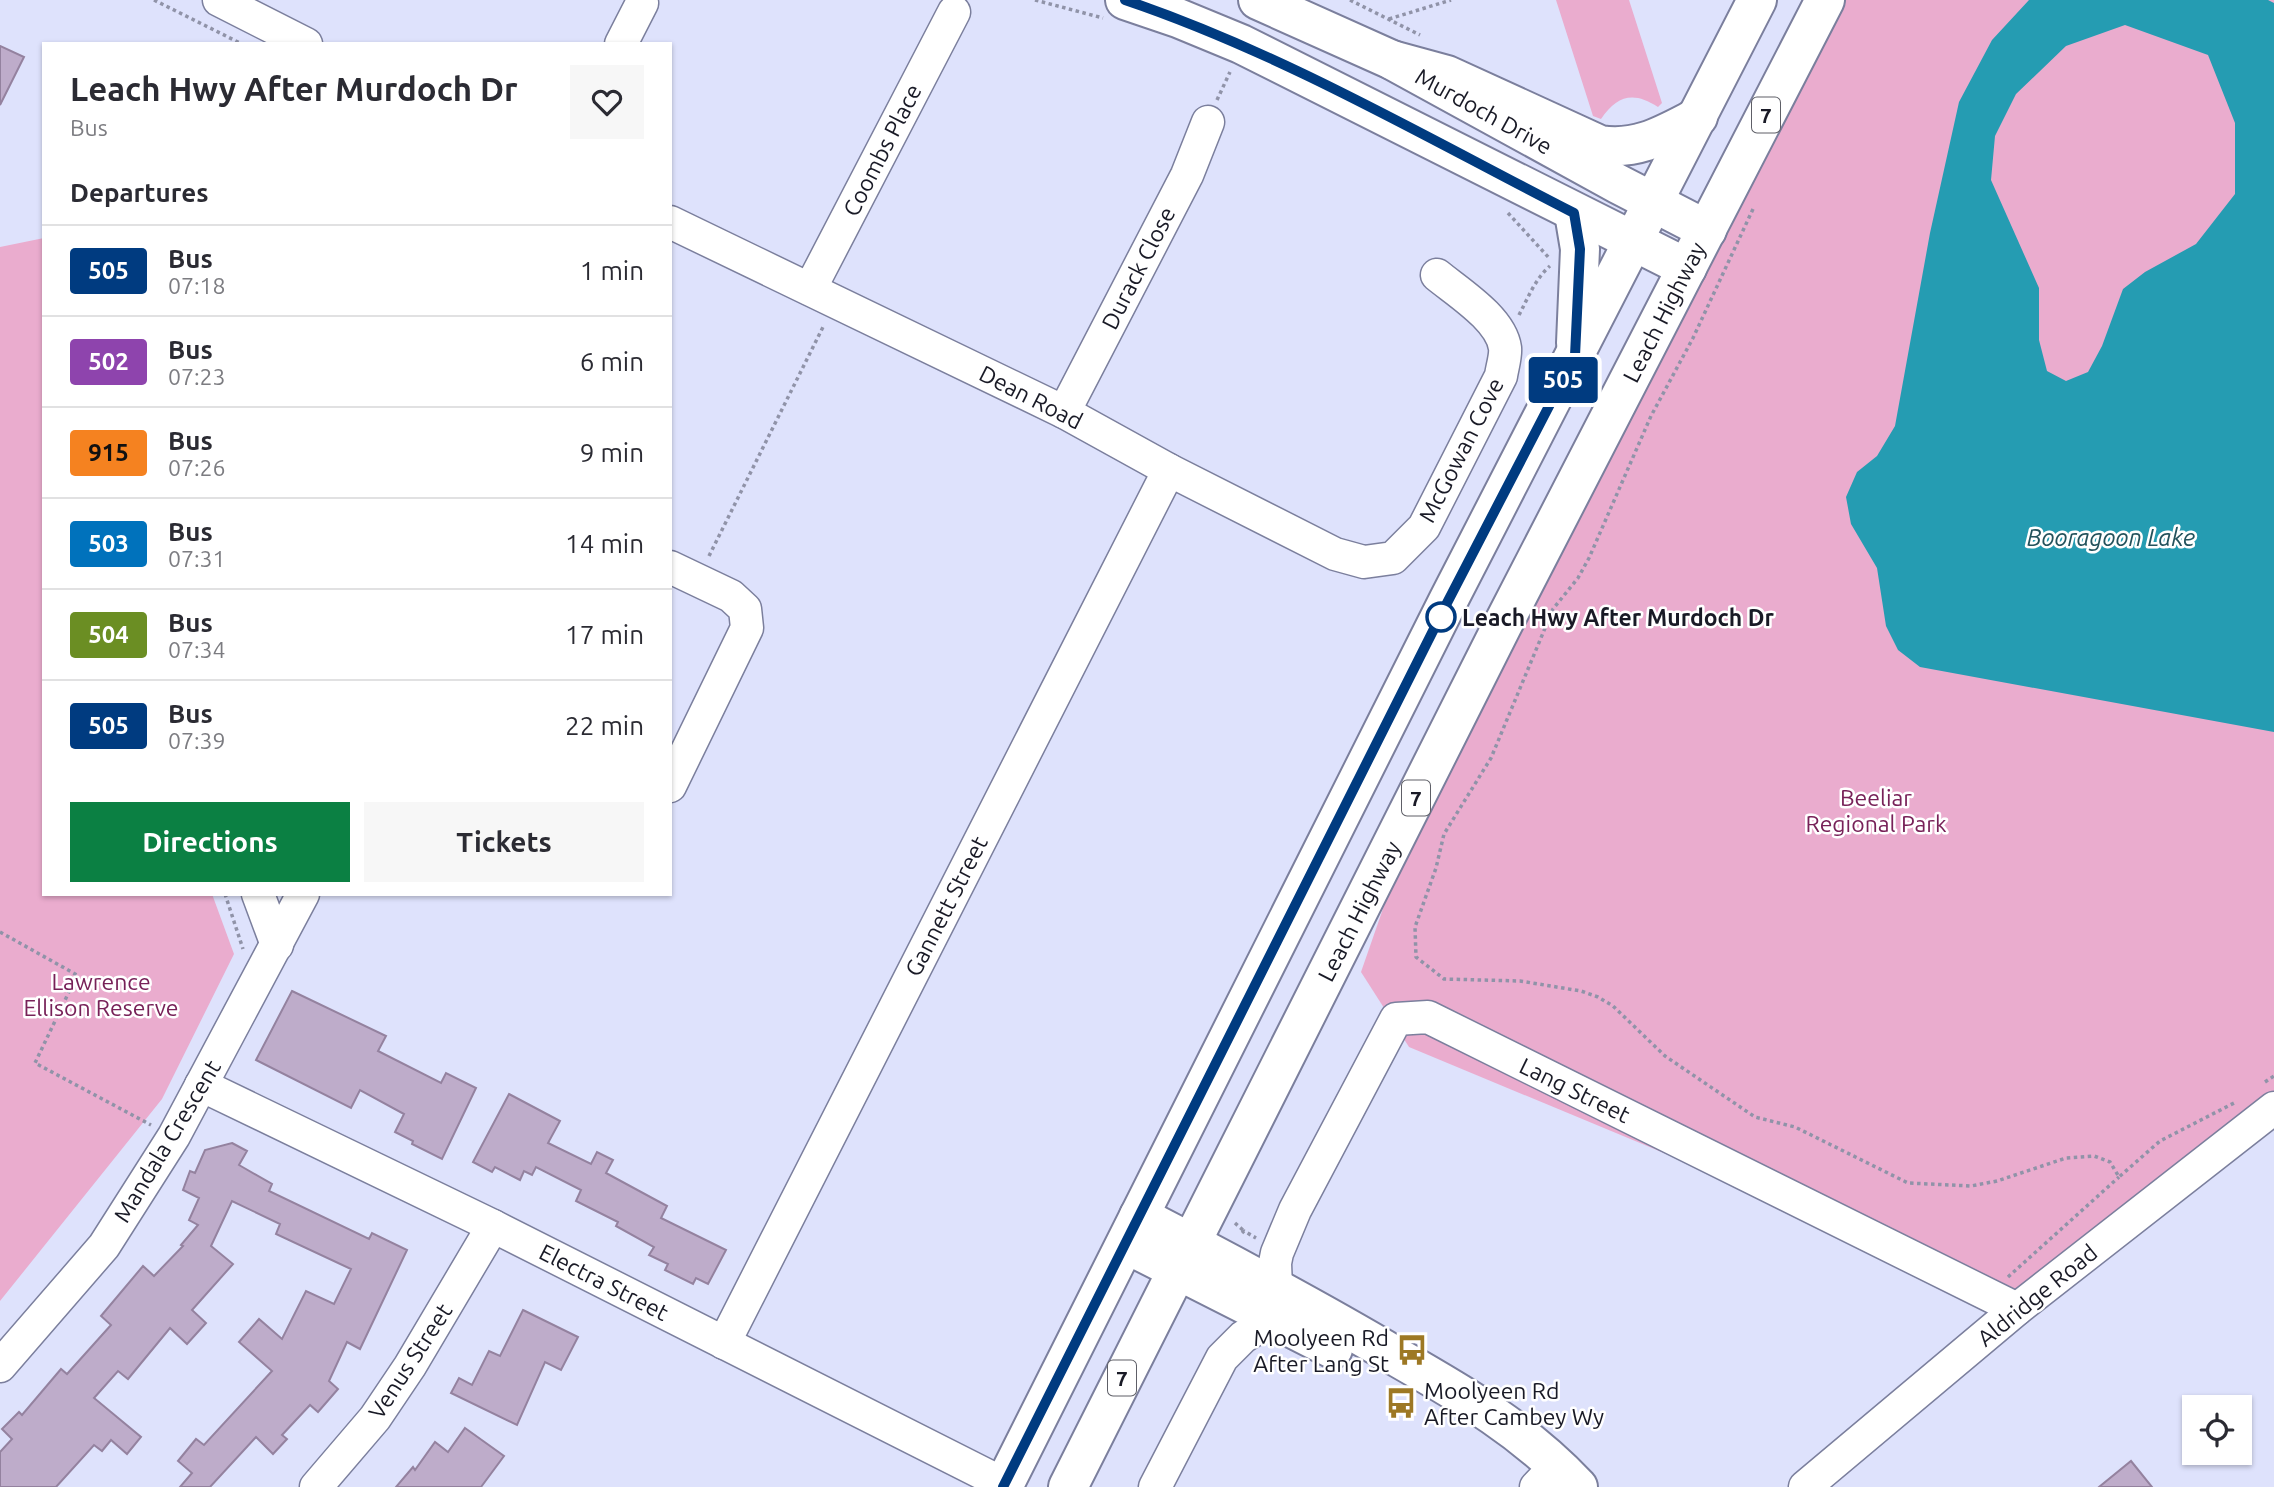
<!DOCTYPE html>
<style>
body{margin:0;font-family:Ubuntu,sans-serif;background:#f7f7f7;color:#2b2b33;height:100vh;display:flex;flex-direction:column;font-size:26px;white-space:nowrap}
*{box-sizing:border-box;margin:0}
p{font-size:23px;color:#7c7c81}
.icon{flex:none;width:38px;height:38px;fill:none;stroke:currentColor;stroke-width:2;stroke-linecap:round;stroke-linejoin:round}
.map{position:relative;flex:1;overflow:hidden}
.drawer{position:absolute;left:42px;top:42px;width:630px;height:854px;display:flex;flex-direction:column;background:#fff;border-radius:0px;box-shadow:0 2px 5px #0004}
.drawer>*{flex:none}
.badge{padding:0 14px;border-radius:5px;font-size:24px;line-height:46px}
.buttons{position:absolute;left:2182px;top:1395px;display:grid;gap:14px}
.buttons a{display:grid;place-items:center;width:70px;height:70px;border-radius:0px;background:#fff;box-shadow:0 2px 5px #0004;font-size:35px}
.map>.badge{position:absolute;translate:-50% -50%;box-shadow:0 0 0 4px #fff}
h2{padding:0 28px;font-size:26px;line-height:63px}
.round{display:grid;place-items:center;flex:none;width:74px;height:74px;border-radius:0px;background:#f7f7f7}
.headline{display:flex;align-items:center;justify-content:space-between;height:119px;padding:0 28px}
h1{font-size:33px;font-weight:600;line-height:52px}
.primary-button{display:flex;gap:14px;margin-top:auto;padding:14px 28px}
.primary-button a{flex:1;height:80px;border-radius:0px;background:#0b8043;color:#fff;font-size:28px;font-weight:600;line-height:80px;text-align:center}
.primary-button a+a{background:#f7f7f7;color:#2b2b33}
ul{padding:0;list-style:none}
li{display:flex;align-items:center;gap:21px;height:91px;padding:0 28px;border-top:2px solid #e1e1e2}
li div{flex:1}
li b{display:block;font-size:26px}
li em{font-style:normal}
li .badge{min-width:77px;font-weight:700;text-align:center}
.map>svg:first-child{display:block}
</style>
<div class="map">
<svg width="2274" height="1487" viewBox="0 0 2274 1487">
<rect width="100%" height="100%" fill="#dee2fc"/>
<!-- green -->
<g fill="#eaacce">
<path d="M 1556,0 L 1629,0 L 1662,103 L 1658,107 C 1634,91 1617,95 1601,119 L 1593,116 Z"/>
<polygon points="1844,0 2274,0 2274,1095 2037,1287 2010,1293 1972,1281 1409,1047 1361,972 1393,880"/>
<polygon points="44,238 44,894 212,894 234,954 162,1099 0,1301 0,247"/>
</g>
<!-- water -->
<path fill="#259cb2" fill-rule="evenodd" d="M 2029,0 L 2268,0 L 2274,3 L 2274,732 L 1920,667 L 1898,650 L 1886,626 L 1877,568 L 1851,524 L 1846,497 L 1857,472 L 1877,456 L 1895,426 L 1930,233 L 1959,102 L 1992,40 ZM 2125,25 L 2208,55 L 2235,123 L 2235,194 L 2196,244 L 2145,272 L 2123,289 L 2102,346 L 2088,372 L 2066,381 L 2047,371 L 2039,340 L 2039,288 L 1991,180 L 1995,136 L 2016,94 L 2066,46 Z"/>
<!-- building -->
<g fill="#beacca" stroke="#94829f" stroke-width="2">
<polygon points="0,46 24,57 0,105"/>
<polygon points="292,991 386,1036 378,1051 441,1083 446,1073 476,1088 442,1159 412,1144 413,1141 395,1132 404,1114 360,1090 351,1108 256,1060"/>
<polygon points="509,1094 560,1121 548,1143 591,1164 597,1152 613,1160 606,1173 667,1206 661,1218 726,1250 708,1284 696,1278 693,1284 665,1270 668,1264 649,1255 654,1247 616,1226 618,1222 576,1201 581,1190 536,1167 532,1175 524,1171 520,1180 495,1167 492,1172 473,1162"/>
<polygon points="232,1143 247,1151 239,1165 272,1184 269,1191 369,1239 372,1233 407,1250 360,1349 347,1342 329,1381 338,1389 318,1412 310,1405 282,1435 287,1439 273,1454 256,1437 210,1487 180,1487 192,1473 178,1461 196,1439 204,1445 272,1371 239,1342 259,1319 282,1339 306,1291 334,1304 351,1269 276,1234 280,1224 232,1201 211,1246 233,1264 192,1310 206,1323 187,1344 170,1328 128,1379 118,1371 94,1398 141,1437 127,1454 111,1440 102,1451 94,1445 56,1487 0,1487 0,1452 12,1439 2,1429 19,1412 22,1415 61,1369 67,1374 111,1325 101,1316 143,1266 154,1276 183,1246 181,1245 198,1225 189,1220 199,1198 183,1190 190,1171 195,1173 205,1150"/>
<polygon points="523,1310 578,1337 561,1370 545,1362 517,1425 451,1393 459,1378 472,1385 489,1351 500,1356"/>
<polygon points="465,1428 504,1456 481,1487 396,1487 413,1467 415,1470 435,1442 448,1452"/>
<polygon points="2131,1461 2152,1487 2099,1487"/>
</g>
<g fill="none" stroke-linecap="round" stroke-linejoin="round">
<defs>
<g id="minor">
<polyline points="219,0 306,44"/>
<polyline points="621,44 642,3"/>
<path d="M 670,222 L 1064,412 L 1169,470 L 1335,554 L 1364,562 L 1393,558 L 1424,527 L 1501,376 C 1502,368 1506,356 1505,348 C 1501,319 1459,293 1437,275"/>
<polyline points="810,289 954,12"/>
<polyline points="1064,412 1187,175 1208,122"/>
<polyline points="670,567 731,596 745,609 747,628 670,786"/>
<polyline points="258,894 277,945"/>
<polyline points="201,1085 493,1226 1004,1484"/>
<polyline points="1276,1288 1275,1263 1277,1253 1295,1210 1396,1019 1428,1017 2017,1309"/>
<polyline points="724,1343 1169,470"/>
<polyline points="0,1366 104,1246 174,1136 303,894"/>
<polyline points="316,1487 375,1418 410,1366 493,1226"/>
<polyline points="1155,1487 1222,1358 1243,1337 1273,1318"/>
<polyline points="1536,1487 1557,1465"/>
<polyline points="1805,1487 2017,1309 2274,1108"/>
</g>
<g id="major">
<polyline points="1125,0 1178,18 1241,44 1687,268"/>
<polyline points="1258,0 1392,60 1618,184 1707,230"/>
<path d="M 1139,1216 C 1226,1261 1313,1307 1397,1357 C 1465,1396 1523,1429 1578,1487"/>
<polyline points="1126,1244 1333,1349"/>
</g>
<g id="highway">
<path d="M 1392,60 L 1447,75 L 1600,145 C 1638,151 1665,134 1698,117"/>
<polyline points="1574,213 1580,249 1576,343"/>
<polyline points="1003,1487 1448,601 1757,0"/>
<polyline points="1068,1487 1502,626 1825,0"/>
</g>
</defs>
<!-- minor casing -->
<use href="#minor" stroke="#7b7f9d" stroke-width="35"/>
<!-- major casing -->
<use href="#major" stroke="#7b7f9d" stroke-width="42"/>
<!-- highway casing -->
<use href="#highway" stroke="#7b7f9d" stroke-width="42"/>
<!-- path -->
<g stroke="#9093a8" stroke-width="3.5" stroke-dasharray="3.5 3.5" stroke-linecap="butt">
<polyline points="154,0 242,44"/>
<polyline points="1035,0 1103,18"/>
<polyline points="1350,0 1420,35"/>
<polyline points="1389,19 1451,0"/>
<polyline points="1217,100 1230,72"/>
<polyline points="1753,209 1693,338 1651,416 1589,558 1578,578 1553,609 1491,758 1444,834 1436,868 1415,927 1416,957 1444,979 1520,981 1581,991 1598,997 1613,1006 1665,1056 1755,1117 1795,1127 1908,1183 1971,1186 1997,1181 2066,1158 2094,1156 2110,1162 2119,1177 2160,1141 2236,1102"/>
<polyline points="1508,213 1550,259"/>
<path d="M 1519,315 C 1528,298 1535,279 1550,266"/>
<polyline points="709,556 824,325"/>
<polyline points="225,894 243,949"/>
<polyline points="0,932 77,975 35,1063 151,1125"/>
<polyline points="2265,1082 2274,1076"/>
<polyline points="1235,1223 1244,1231"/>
<polyline points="1242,1233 1244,1231 1256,1238"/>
<polyline points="2008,1277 2119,1177"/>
</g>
<!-- minor -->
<use href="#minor" stroke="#fff" stroke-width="32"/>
<!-- major -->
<use href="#major" stroke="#fff" stroke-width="38"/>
<!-- highway -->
<use href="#highway" stroke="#fff" stroke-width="38"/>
</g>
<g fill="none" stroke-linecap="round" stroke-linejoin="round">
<defs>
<path id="line" d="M 1003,1487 L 1448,601 L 1575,356 L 1580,249 L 1574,213 C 1427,138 1282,53 1125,0"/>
</defs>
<!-- line casing -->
<use href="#line" stroke="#fff" stroke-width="16"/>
<!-- line -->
<use href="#line" stroke="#003b80" stroke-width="10"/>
</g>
<!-- icons -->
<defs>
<symbol id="bus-bare" viewBox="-9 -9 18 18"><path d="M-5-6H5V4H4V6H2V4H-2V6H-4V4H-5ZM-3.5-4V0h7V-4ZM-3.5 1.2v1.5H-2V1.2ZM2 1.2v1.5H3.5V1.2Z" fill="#9d7824" stroke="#fff" stroke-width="2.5" paint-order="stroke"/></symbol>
</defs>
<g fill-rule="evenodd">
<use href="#bus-bare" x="1390" y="1328" width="44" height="44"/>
<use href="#bus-bare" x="1379" y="1381" width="44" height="44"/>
</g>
<!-- markers -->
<circle fill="#fff" stroke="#003b80" stroke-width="3.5" cx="1441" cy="617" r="14"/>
<g text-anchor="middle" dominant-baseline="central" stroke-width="5" stroke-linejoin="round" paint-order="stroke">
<!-- shield labels -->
<g fill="#fff" stroke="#5e5f67" stroke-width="2">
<rect x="1752" y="97.5" width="28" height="35" rx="5"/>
<rect x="1402" y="780.5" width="28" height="35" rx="5"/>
<rect x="1108" y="1360.5" width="28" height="35" rx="5"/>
</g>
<g font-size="21" font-weight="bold" fill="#191a26">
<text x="1766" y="115">7</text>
<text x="1416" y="798">7</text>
<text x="1122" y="1378">7</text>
</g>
<!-- street labels -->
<g font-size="23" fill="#191a26" stroke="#fff">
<text transform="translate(1484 111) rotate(29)">Murdoch Drive</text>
<text transform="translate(882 150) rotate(-63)">Coombs Place</text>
<text transform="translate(1138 268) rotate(-63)">Durack Close</text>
<text transform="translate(1664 312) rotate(-63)">Leach Highway</text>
<text transform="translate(1031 397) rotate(27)">Dean Road</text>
<text transform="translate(1461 450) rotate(-63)">McGowan Cove</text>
<text transform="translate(946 906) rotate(-63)">Gannett Street</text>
<text transform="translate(1359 911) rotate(-63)">Leach Highway</text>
<text transform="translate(1575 1090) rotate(26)">Lang Street</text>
<text transform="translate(167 1141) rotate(-59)">Mandala Crescent</text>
<text transform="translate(604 1282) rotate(27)">Electra Street</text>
<text transform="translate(2037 1295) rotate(-39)">Aldridge Road</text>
<text transform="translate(410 1361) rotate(-57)">Venus Street</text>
</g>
<!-- stop labels -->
<g font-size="23" font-weight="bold" fill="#191a26" stroke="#fff" text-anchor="start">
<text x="1462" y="617">Leach Hwy After Murdoch Dr</text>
</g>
<!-- park labels -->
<g font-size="23" fill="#772158" stroke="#fff">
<text x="1876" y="797">Beeliar<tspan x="1876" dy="26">Regional Park</tspan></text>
<text x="101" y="981">Lawrence<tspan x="101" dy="26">Ellison Reserve</tspan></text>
</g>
<!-- poi labels -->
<g font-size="23" fill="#191a26" stroke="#fff" text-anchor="end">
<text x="1389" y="1337">Moolyeen Rd<tspan x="1389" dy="26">After Lang St</tspan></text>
<text x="1424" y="1390" text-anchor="start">Moolyeen Rd<tspan x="1424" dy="26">After Cambey Wy</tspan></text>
</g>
<!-- water labels -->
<g font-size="24" font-style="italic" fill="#23525c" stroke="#fff">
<text x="2111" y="537">Booragoon Lake</text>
</g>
</g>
</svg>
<div class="buttons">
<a><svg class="icon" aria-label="locate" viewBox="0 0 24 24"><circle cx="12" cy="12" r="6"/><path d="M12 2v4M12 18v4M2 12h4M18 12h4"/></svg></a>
</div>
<b class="badge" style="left:1563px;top:380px;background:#003b80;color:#fff">505</b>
<section class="drawer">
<div class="headline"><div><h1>Leach Hwy After Murdoch Dr</h1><p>Bus</p></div><a class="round"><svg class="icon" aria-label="heart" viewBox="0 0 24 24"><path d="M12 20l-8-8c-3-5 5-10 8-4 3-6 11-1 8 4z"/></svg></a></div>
<h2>Departures</h2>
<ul>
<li><span class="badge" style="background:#003b80;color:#fff">505</span><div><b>Bus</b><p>07:18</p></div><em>1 min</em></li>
<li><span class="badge" style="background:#8e44ad;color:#fff">502</span><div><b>Bus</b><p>07:23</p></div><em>6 min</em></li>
<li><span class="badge" style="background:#f58220;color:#111">915</span><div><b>Bus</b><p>07:26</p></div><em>9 min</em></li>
<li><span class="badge" style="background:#0072bc;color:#fff">503</span><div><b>Bus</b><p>07:31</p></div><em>14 min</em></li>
<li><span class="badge" style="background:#6b8e23;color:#fff">504</span><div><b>Bus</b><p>07:34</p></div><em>17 min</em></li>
<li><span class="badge" style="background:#003b80;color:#fff">505</span><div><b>Bus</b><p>07:39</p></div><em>22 min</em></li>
</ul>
<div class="primary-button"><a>Directions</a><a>Tickets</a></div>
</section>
</div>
